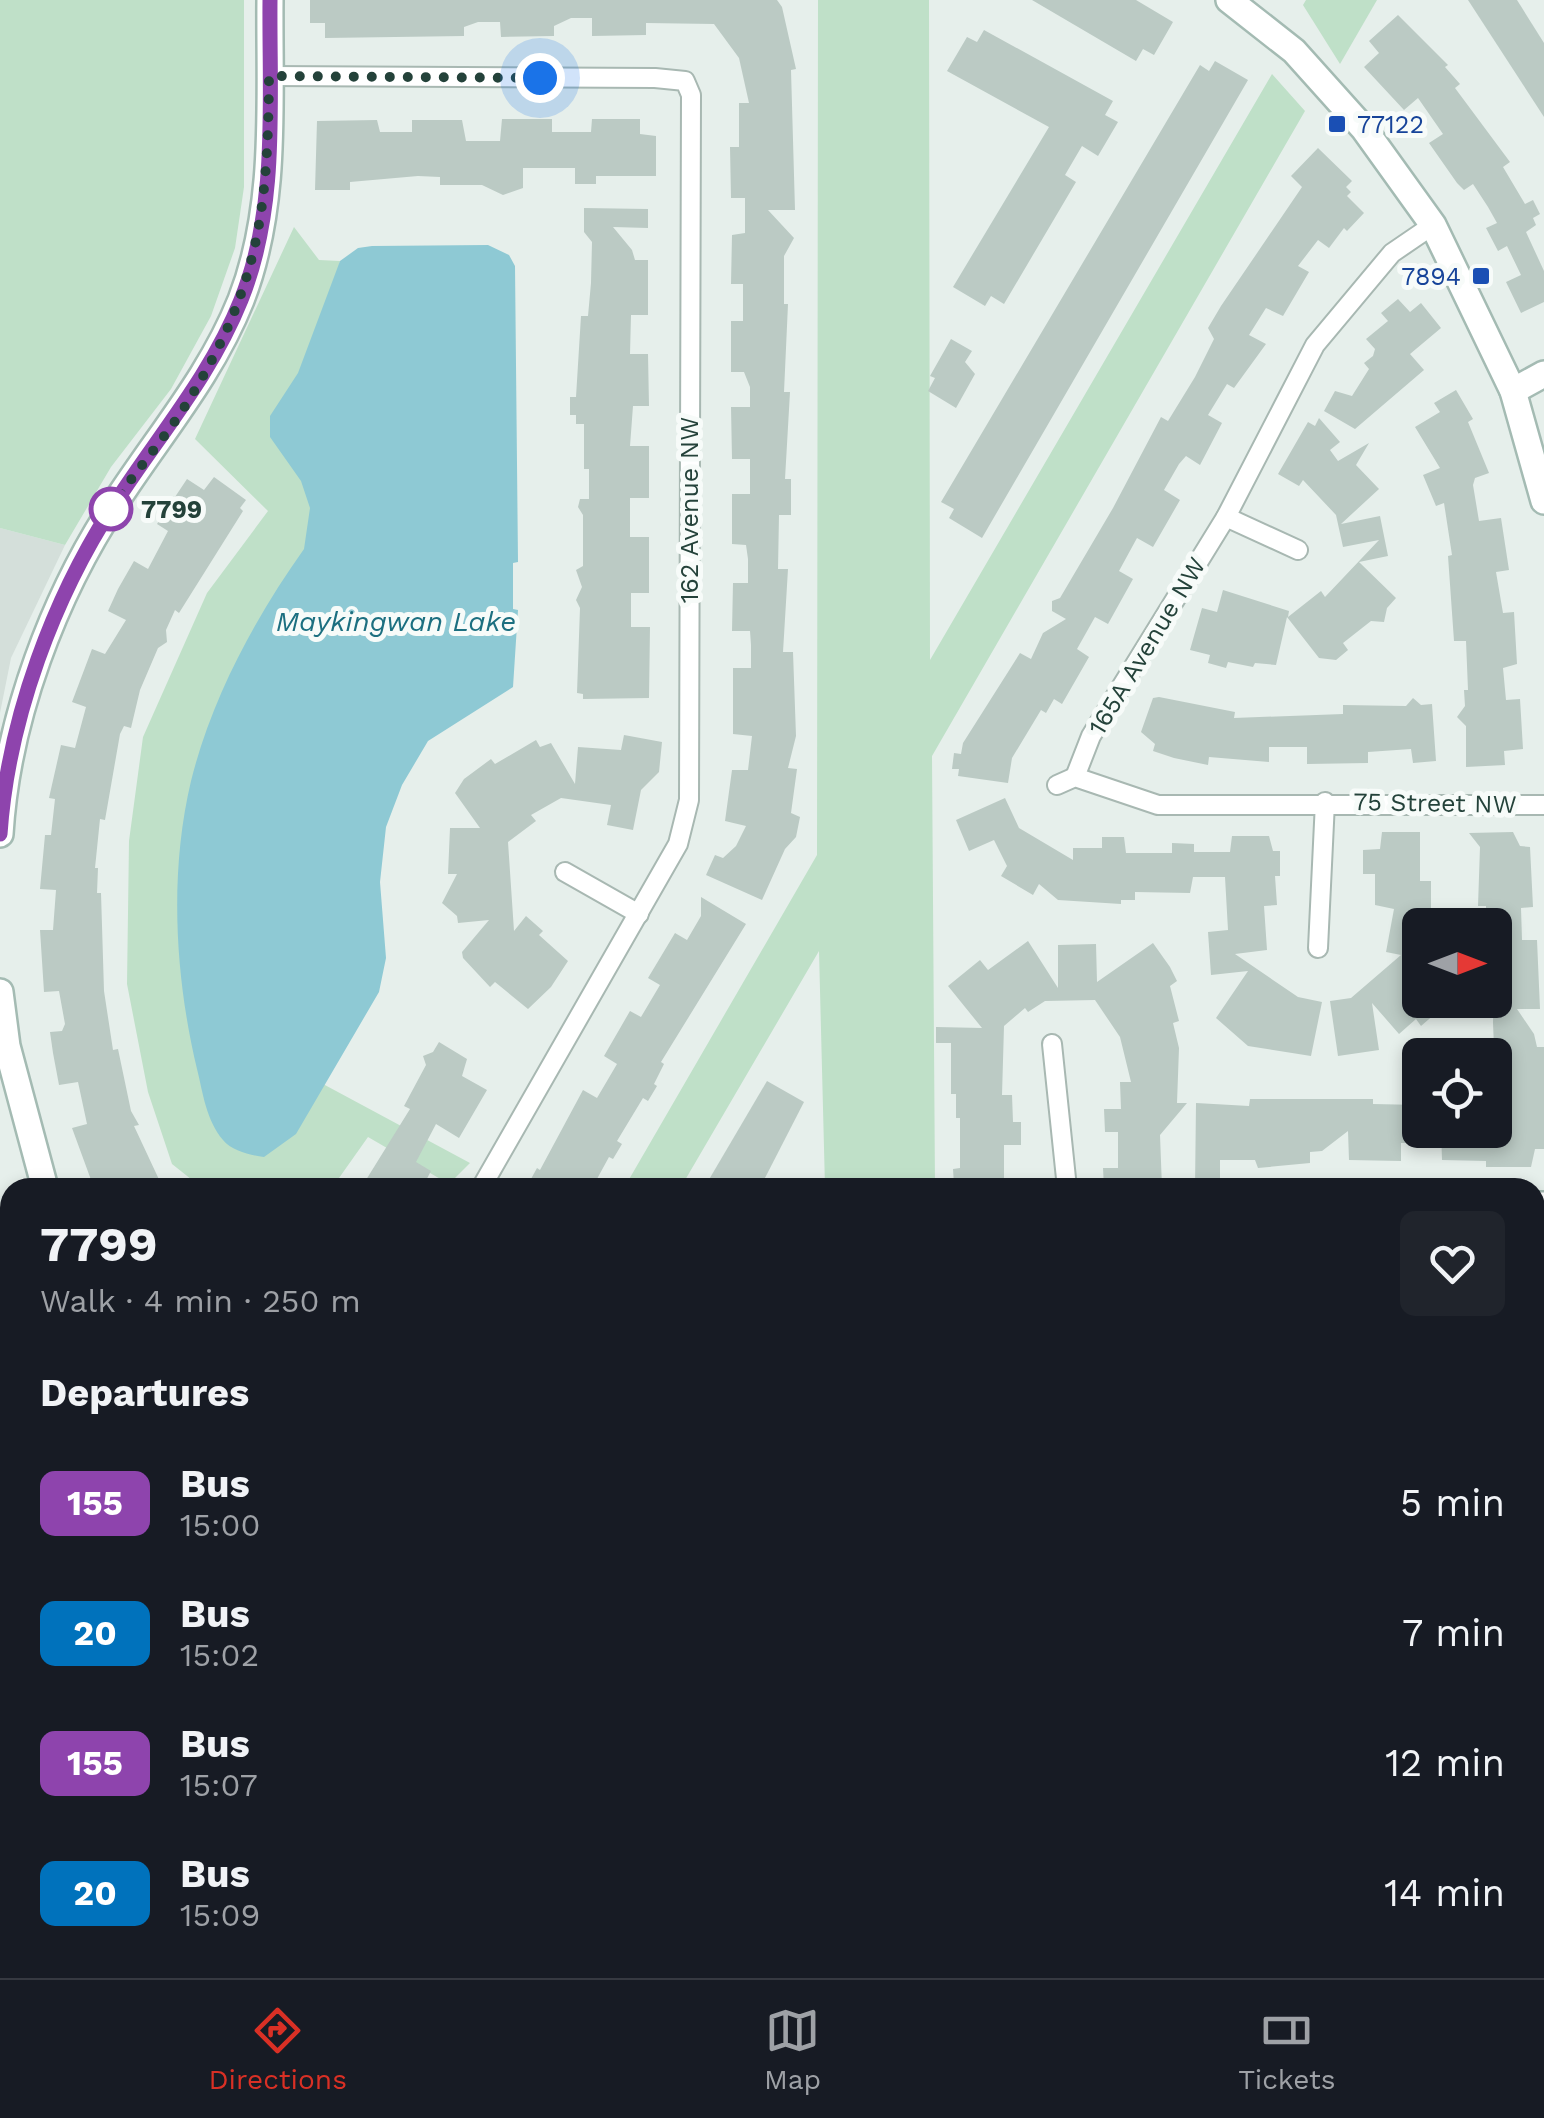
<!DOCTYPE html>
<meta charset="utf-8">
<style>
body{margin:0;font-family:"Work Sans",sans-serif;background:#20242c;color:#f1f3f6;height:100vh;display:flex;flex-direction:column;font-size:38px;white-space:nowrap}
*{box-sizing:border-box;margin:0}
p{font-size:32px;color:#9ea1a6}
.icon{flex:none;width:55px;height:55px;fill:none;stroke:currentColor;stroke-width:2;stroke-linecap:round;stroke-linejoin:round}
.map{position:relative;flex:1;overflow:hidden}
.drawer{position:absolute;left:0px;top:1178px;width:1545px;height:802px;display:flex;flex-direction:column;background:#171b24;border-radius:30px 30px 0 0;box-shadow:0 5px 15px #0003}
.drawer>*{flex:none}
.badge{padding:0 20px;border-radius:15px;font-size:35px;line-height:65px}
.needle{width:65px;rotate:90deg}
.buttons{position:absolute;left:1402px;top:908px;display:grid;gap:20px}
.buttons a{display:grid;place-items:center;width:110px;height:110px;border-radius:15px;background:#171b24;box-shadow:0 5px 15px #0003;font-size:50px}
.you{position:absolute;width:50px;height:50px;margin:-25px;border:8px solid #fff;border-radius:50%;background:#1a73e8;box-shadow:0 0 0 15px #1a73e833}
.map>.badge{position:absolute;translate:-50% -50%;box-shadow:0 0 0 5px #fff}
h2{padding:0 40px;font-size:38px;line-height:90px}
.round{display:grid;place-items:center;flex:none;width:105px;height:105px;border-radius:15px;background:#20242c}
.head{display:flex;align-items:center;justify-content:space-between;height:170px;padding:0 40px}
h1{font-size:48px;font-weight:700;line-height:75px}
ul{padding:0;list-style:none}
li{display:flex;align-items:center;gap:30px;height:130px;padding:0 40px}
li div{flex:1}
li b{display:block;font-size:38px}
li em{font-style:normal}
li .badge{min-width:110px;font-weight:700;text-align:center}
.tabs{display:flex;justify-content:space-around;align-items:center;height:140px;border-top:2px solid #363941;background:#171b24;font-size:28px;color:#9ea1a6}
.tabs a{display:grid;justify-items:center;gap:5px}
.tabs .selected{color:#d93025}
.map>svg:first-child{display:block}
</style>
<div class="map">
<svg width="1544" height="1978" viewBox="0 0 1544 1978">
<rect width="100%" height="100%" fill="#e6efeb"/>
<!-- built -->
<polygon fill="#d4dfda" points="0,528 65,545 11,658 0,713"/>
<!-- green -->
<g fill="#bfe0c8">
<polygon points="0,0 244,0 244,187 235,248 211,316 171,389 111,467 65,545 0,528"/>
<polygon points="818,0 929,0 930,660 1272,74 1305,111 932,756 935,1187 825,1187 819,951 681,1187 624,1188 817,855"/>
<polygon points="1306,0 1377,0 1340,64 1303,5"/>
<polygon points="294,227 319,260 340,261 308,412 330,514 239,1088 323,1084 470,1163 449,1184 368,1137 339,1178 324,1187 201,1187 172,1164 148,1092 127,984 129,841 143,737 207,593 268,511 195,439"/>
<polygon points="1544,1749 1544,1978 946,1978 945,1970 1535,1970"/>
<polygon points="0,1811 10,1811 10,1970 216,1970 211,1978 0,1978"/>
</g>
<!-- water -->
<g fill="#8ec9d4">
<path d="M 488,245 L 509,255 L 515,266 L 518,562 L 513,563 L 513,609 L 518,610 L 513,687 L 428,741 L 402,785 L 386,827 L 380,882 L 386,958 L 379,992 L 296,1134 L 264,1157 C 250,1155 232,1151 223,1140 C 206,1120 203,1093 197,1069 C 175,977 169,874 191,781 C 212,697 255,618 304,549 L 310,508 L 301,481 L 270,437 L 270,416 L 298,373 L 340,261 L 358,248 L 372,246 Z"/>
<polygon points="1535,1708 1544,1745 1544,1978 1352,1978 1344,1970 1535,1970"/>
</g>
<!-- building -->
<g fill="#bbcac4">
<polygon points="310,0 777,0 782,7 796,69 791,70 795,210 768,210 794,238 784,256 784,304 788,304 784,392 790,392 785,479 791,479 791,515 779,515 778,569 788,569 783,652 793,652 796,736 788,768 797,769 791,813 800,817 796,837 785,849 762,900 706,875 715,855 723,858 736,846 746,826 725,821 732,770 748,770 752,736 733,734 733,668 751,668 751,645 750,631 732,631 733,583 748,583 748,559 746,545 732,544 732,494 750,494 750,459 732,459 731,407 750,407 750,387 744,372 731,372 731,321 743,321 743,284 731,284 732,235 745,233 745,198 731,198 730,147 739,147 739,103 749,103 739,58 714,24 646,23 646,35 592,36 592,18 571,18 554,26 554,36 501,37 500,22 478,22 464,27 464,36 325,38 325,23 310,23"/>
<polygon points="1032,0 1136,0 1173,22 1154,55 1143,49 1136,61"/>
<polygon points="1468,0 1517,0 1544,43 1544,117"/>
<polygon points="1398,15 1448,65 1445,67 1460,84 1455,88 1510,162 1503,167 1525,204 1533,200 1540,214 1533,218 1536,225 1526,232 1544,271 1544,302 1521,313 1506,282 1521,275 1507,246 1498,251 1486,228 1497,223 1488,207 1473,184 1464,190 1457,183 1429,143 1443,134 1418,98 1404,110 1364,67 1379,53 1369,41"/>
<polygon points="984,30 1113,101 1105,115 1118,122 1098,156 1082,146 1065,175 1076,182 1004,304 991,296 985,306 953,287 1049,127 947,71 967,37 977,42"/>
<polygon points="1215,61 1248,80 982,538 949,518 954,509 941,502 1200,65 1209,71"/>
<polygon points="502,119 552,119 552,132 591,132 592,119 640,119 640,134 656,136 656,176 596,176 596,184 575,184 575,168 523,168 523,188 503,195 482,185 440,185 440,177 418,176 350,182 350,190 315,190 317,121 377,120 380,132 412,132 412,120 462,120 466,141 500,141"/>
<polygon points="1318,148 1352,181 1346,187 1351,192 1347,196 1364,213 1347,231 1344,228 1329,248 1318,240 1298,266 1309,272 1283,316 1266,308 1249,335 1266,344 1234,388 1227,384 1208,415 1222,423 1200,465 1186,456 1179,464 1164,490 1180,500 1153,547 1137,538 1119,571 1133,579 1108,624 1095,617 1077,649 1089,657 1062,704 1054,699 1046,713 1041,710 1012,758 1008,783 958,776 959,769 952,769 954,753 961,754 963,743 1020,653 1031,659 1043,633 1066,619 1052,611 1052,601 1060,598 1113,508 1161,417 1168,421 1195,377 1214,339 1208,328 1221,306 1302,187 1291,176"/>
<polygon points="584,208 648,209 648,228 613,227 632,250 635,260 648,260 648,315 631,315 630,354 648,354 649,406 633,406 630,446 649,446 649,498 630,498 630,537 649,537 649,593 631,593 631,627 650,627 649,698 583,699 583,694 577,693 580,608 576,600 582,587 576,570 583,566 583,515 578,507 580,499 589,499 589,469 584,469 584,424 576,424 576,415 570,415 570,397 576,397 581,316 588,316 591,283 592,242 584,232"/>
<polygon points="1398,299 1410,312 1421,303 1441,328 1410,354 1424,370 1355,429 1324,411 1335,391 1352,396 1369,369 1364,363 1373,356 1375,349 1366,339 1388,321 1381,313"/>
<polygon points="951,339 972,351 965,362 975,374 956,408 928,391 935,378 930,376"/>
<polygon points="1456,390 1473,419 1468,422 1489,473 1475,478 1473,485 1479,521 1501,518 1509,570 1496,572 1503,613 1514,612 1517,664 1503,668 1506,700 1520,699 1523,749 1504,751 1505,765 1466,767 1466,726 1457,717 1465,706 1464,690 1468,690 1466,641 1454,641 1448,556 1452,555 1444,503 1436,506 1423,475 1440,468 1415,427 1440,412 1434,403"/>
<polygon points="1319,418 1340,442 1330,450 1338,461 1369,443 1356,465 1379,489 1341,524 1380,516 1388,556 1359,562 1396,598 1387,608 1384,622 1371,621 1343,643 1348,650 1336,660 1319,658 1287,617 1276,665 1255,663 1253,667 1228,662 1226,668 1208,663 1210,655 1190,650 1202,608 1217,612 1223,590 1289,611 1288,617 1321,591 1325,597 1379,540 1343,547 1336,515 1303,480 1299,486 1278,474 1308,422 1315,426"/>
<polygon points="214,477 246,500 240,508 243,511 179,613 175,610 166,630 167,642 158,648 140,690 131,728 124,726 120,734 105,820 100,819 95,868 98,868 97,893 101,893 104,991 113,1050 118,1049 131,1111 139,1125 134,1126 163,1188 94,1188 72,1128 87,1124 78,1082 59,1085 53,1053 50,1032 62,1031 65,1024 59,991 44,992 40,930 53,930 56,890 40,889 45,835 51,835 55,799 49,798 61,745 75,748 86,707 72,702 92,649 105,654 126,620 108,611 118,589 134,561 148,569 168,531 157,524 187,479 204,490"/>
<polygon points="1159,697 1235,712 1234,718 1343,714 1343,705 1406,706 1413,698 1421,705 1432,704 1436,761 1413,763 1411,749 1368,752 1368,763 1307,764 1307,747 1269,747 1269,762 1209,757 1208,765 1174,758 1153,751 1155,744 1141,732 1153,698"/>
<polygon points="624,735 662,742 659,772 641,790 633,830 607,825 611,805 561,798 531,815 536,821 508,842 514,931 526,916 543,931 539,935 568,961 551,987 528,1009 495,982 490,987 463,958 462,952 489,920 458,923 457,916 442,903 457,874 448,874 450,828 480,828 455,793 464,779 491,759 495,764 536,740 540,747 551,743 575,784 578,747 621,750"/>
<polygon points="1005,798 1019,828 1073,860 1073,848 1102,848 1102,837 1124,837 1126,853 1172,853 1172,843 1194,844 1194,852 1230,852 1232,836 1269,836 1273,851 1280,851 1280,876 1275,876 1277,905 1264,906 1267,950 1235,954 1298,997 1322,1002 1311,1056 1248,1046 1216,1018 1248,971 1211,975 1208,932 1228,930 1225,877 1193,877 1190,893 1135,892 1135,900 1121,900 1121,904 1058,900 1039,884 1033,895 1001,876 1007,866 994,840 969,851 956,820"/>
<polygon points="1382,832 1420,832 1420,881 1431,881 1431,920 1420,920 1420,1000 1436,1013 1421,1026 1416,1019 1399,1034 1372,1003 1379,1050 1338,1056 1330,1001 1351,998 1401,955 1386,952 1394,909 1375,905 1375,874 1363,874 1363,850 1380,849"/>
<polygon points="1513,832 1520,846 1530,847 1533,907 1521,908 1522,940 1537,940 1540,1009 1517,1009 1534,1034 1537,1047 1544,1047 1544,1149 1535,1149 1531,1167 1486,1167 1486,1161 1442,1160 1441,1130 1501,1126 1496,1105 1504,1096 1503,1072 1495,1072 1493,1023 1495,921 1486,921 1486,906 1478,906 1480,847 1469,833"/>
<polygon points="701,897 746,924 661,1062 664,1064 654,1084 657,1086 648,1101 643,1098 617,1141 622,1144 613,1159 609,1157 592,1188 526,1188 537,1168 540,1170 583,1090 597,1098 617,1064 604,1056 630,1011 641,1017 660,985 648,978 675,933 687,940 701,916"/>
<polygon points="1028,941 1058,988 1058,945 1096,944 1097,982 1153,943 1170,967 1177,981 1170,986 1179,1021 1173,1023 1179,1048 1177,1103 1187,1103 1160,1135 1162,1188 1104,1188 1103,1168 1118,1168 1118,1132 1105,1132 1104,1109 1121,1109 1120,1082 1131,1082 1120,1037 1095,1000 1045,1001 1028,1012 1025,1008 1004,1026 1002,1095 1012,1095 1013,1122 1021,1122 1021,1145 1004,1145 1004,1188 954,1185 953,1169 960,1168 960,1118 956,1118 956,1094 951,1094 951,1043 936,1043 936,1027 982,1028 948,986 980,960 988,970"/>
<polygon points="439,1042 467,1059 462,1076 487,1090 459,1138 436,1124 416,1162 431,1171 422,1188 361,1188 410,1109 404,1106 426,1065 423,1056 433,1052"/>
<polygon points="767,1081 804,1102 766,1176 759,1188 704,1188"/>
<polygon points="1250,1099 1373,1099 1373,1104 1420,1105 1419,1143 1401,1143 1401,1161 1349,1160 1348,1131 1322,1151 1310,1152 1310,1163 1258,1168 1255,1160 1220,1160 1220,1188 1195,1188 1196,1103 1249,1106"/>
</g>
<g fill="none" stroke-linecap="round" stroke-linejoin="round">
<defs>
<g id="street">
<polyline points="269,76 655,78 685,81 691,95 689,800 678,844 481,1188"/>
<polyline points="1226,517 1298,550"/>
<polyline points="1075,777 1091,736 1226,517 1315,345 1392,253 1433,225"/>
<polyline points="1057,785 1075,777 1158,805 1544,805"/>
<polyline points="565,872 639,914"/>
<polyline points="1318,948 1325,802"/>
<polyline points="1052,1044 1067,1188"/>
<polyline points="0,1242 10,1235"/>
<polyline points="0,1683 10,1683"/>
<polyline points="819,1970 820,1978"/>
<polyline points="363,1978 367,1970"/>
</g>
<g id="secondary">
<polyline points="1229,0 1294,51 1364,129 1433,225 1513,391 1544,501"/>
<polyline points="1513,391 1544,374"/>
<path d="M 0,834 C 7,719 54,595 117,500 C 160,434 211,375 241,300 C 278,205 269,100 270,0"/>
<polyline points="0,992 7,1046 45,1188"/>
<polyline points="1535,1205 1544,1205"/>
</g>
</defs>
<!-- street casing -->
<use href="#street" stroke="#a8b8b2" stroke-width="22"/>
<!-- secondary casing -->
<use href="#secondary" stroke="#a4bbb3" stroke-width="30"/>
<!-- street -->
<use href="#street" stroke="#fff" stroke-width="18"/>
<!-- secondary -->
<use href="#secondary" stroke="#fff" stroke-width="25"/>
</g>
<g fill="none" stroke-linecap="round" stroke-linejoin="round">
<defs>
<path id="line" d="M 0,834 C 8,719 54,595 117,500 C 160,434 211,375 241,300 C 279,206 269,100 270,0"/>
</defs>
<!-- line casing -->
<use href="#line" stroke="#fff" stroke-width="22"/>
<!-- line -->
<use href="#line" stroke="#8e44ad" stroke-width="15"/>
<!-- walk -->
<path stroke="#24423a" stroke-width="10" stroke-dasharray="0 18" d="M 111,509 C 134,472 164,440 187,403 C 259,288 268,209 269,76 L 540,78"/>
</g>
<!-- markers -->
<g fill="#1a4fb4" stroke="#f7fbf9" stroke-width="4">
<rect x="1327" y="114" width="20" height="20" rx="5"/>
<rect x="1471" y="266" width="20" height="20" rx="5"/>
</g>
<circle fill="#fff" stroke="#8e44ad" stroke-width="5" cx="111" cy="509" r="20"/>
<g text-anchor="middle" dominant-baseline="central" stroke-width="10" stroke-linejoin="round" paint-order="stroke">
<!-- transit labels -->
<g font-size="25" fill="#164399" stroke="#f7fbf9" text-anchor="start">
<text x="1357" y="124">77122</text>
<text x="1461" y="276" text-anchor="end">7894</text>
</g>
<!-- stop labels -->
<g font-size="25" font-weight="bold" fill="#24423a" stroke="#f7fbf9" text-anchor="start">
<text x="141" y="509">7799</text>
</g>
<!-- street labels -->
<g font-size="25" fill="#24423a" stroke="#f7fbf9">
<text transform="translate(689 510) rotate(-90)">162 Avenue NW</text>
<text transform="translate(1147 646) rotate(-59)">165A Avenue NW</text>
<text transform="translate(1435 803) rotate(1)">75 Street NW</text>
</g>
<!-- water labels -->
<g font-size="28" font-style="italic" fill="#1c6f80" stroke="#f7fbf9">
<text x="396" y="621">Maykingwan Lake</text>
</g>
</g>
</svg>
<div class="buttons">
<a><svg class="needle" viewBox="-14 -14 28 28"><path d="M0-13l5 13h-10z" fill="#e53935"/><path d="M0 13l5-13h-10z" fill="#9ea1a6"/></svg></a>
<a><svg class="icon" aria-label="locate" viewBox="0 0 24 24"><circle cx="12" cy="12" r="6"/><path d="M12 2v4M12 18v4M2 12h4M18 12h4"/></svg></a>
</div>
<div class="you" style="left:540px;top:78px"></div>
<section class="drawer">
<div class="head"><div><h1>7799</h1><p>Walk · 4 min · 250 m</p></div><a class="round"><svg class="icon" aria-label="heart" viewBox="0 0 24 24"><path d="M12 20l-8-8c-3-5 5-10 8-4 3-6 11-1 8 4z"/></svg></a></div>
<h2>Departures</h2>
<ul>
<li><span class="badge" style="background:#8e44ad;color:#fff">155</span><div><b>Bus</b><p>15:00</p></div><em>5 min</em></li>
<li><span class="badge" style="background:#0072bc;color:#fff">20</span><div><b>Bus</b><p>15:02</p></div><em>7 min</em></li>
<li><span class="badge" style="background:#8e44ad;color:#fff">155</span><div><b>Bus</b><p>15:07</p></div><em>12 min</em></li>
<li><span class="badge" style="background:#0072bc;color:#fff">20</span><div><b>Bus</b><p>15:09</p></div><em>14 min</em></li>
</ul>
</section>
</div>
<nav class="tabs">
<a class="selected"><svg class="icon" aria-label="directions" viewBox="0 0 24 24"><path d="M12 3l9 9-9 9-9-9zM9 14v-3h6M13 9l2 2-2 2"/></svg>Directions</a>
<a><svg class="icon" aria-label="map" viewBox="0 0 24 24"><path d="M3 6l6-2 6 2 6-2v14l-6 2-6-2-6 2zM9 4v14M15 6v14"/></svg>Map</a>
<a><svg class="icon" aria-label="tickets" viewBox="0 0 24 24"><path d="M3 7h18v10H3zM15 7v10"/></svg>Tickets</a>
</nav>
